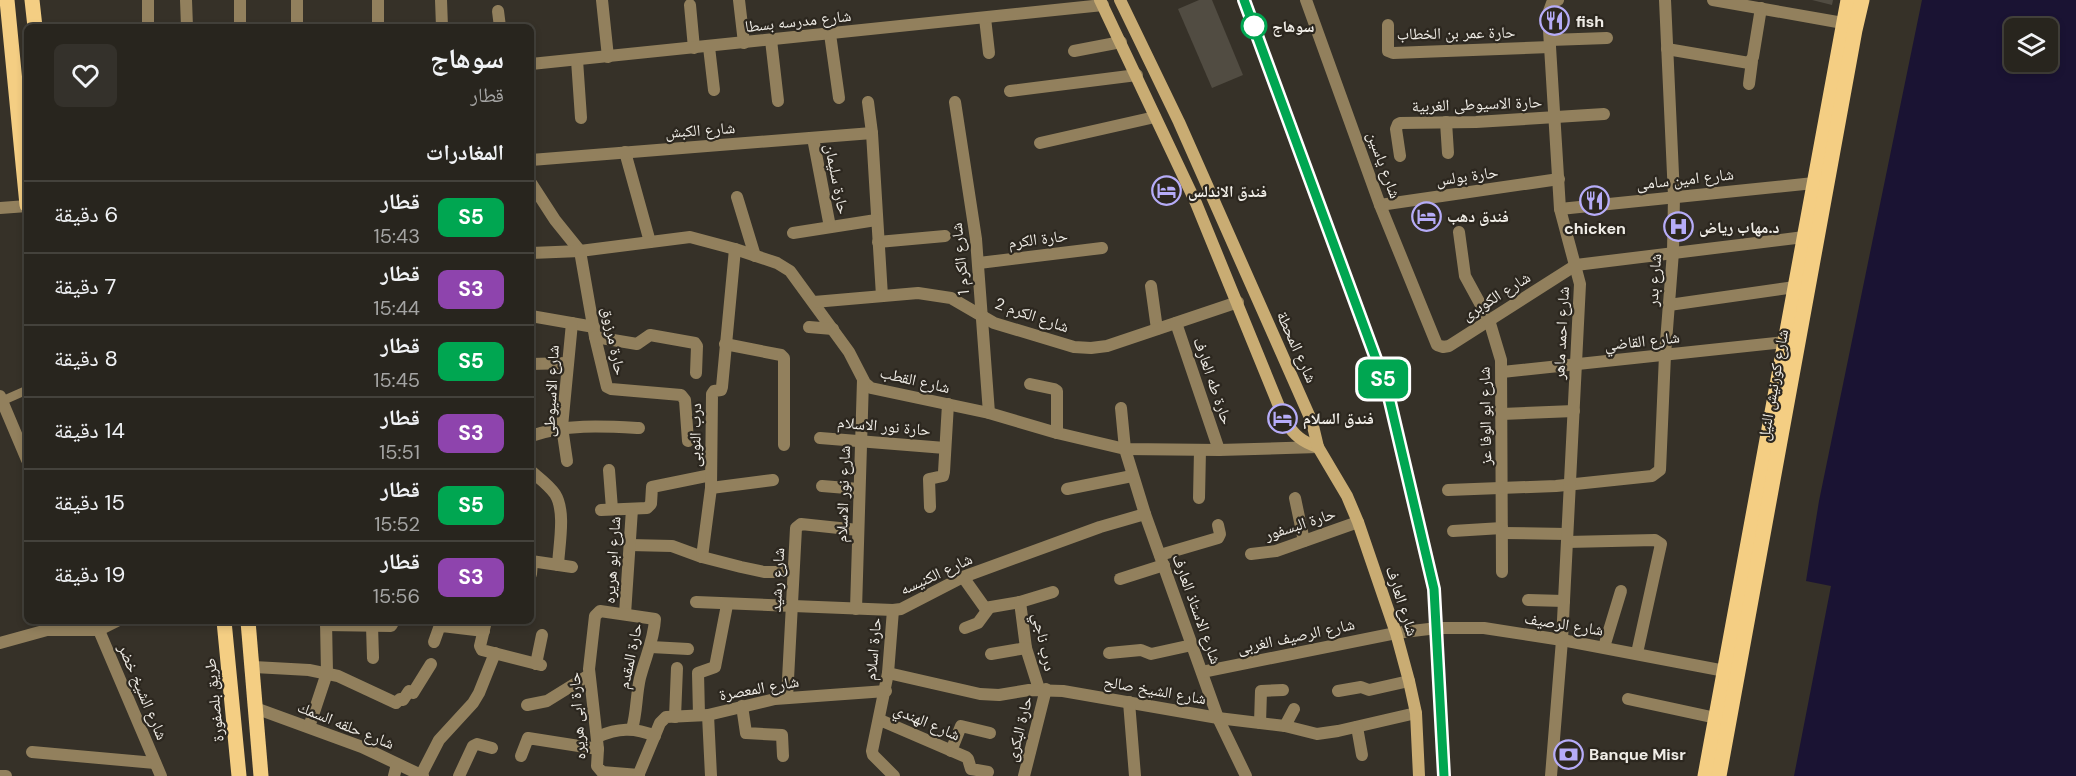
<!DOCTYPE html>
<html lang="ar">
<meta charset="utf-8">
<style>
body{margin:0;font-family:"DM Sans","Noto Naskh Arabic",sans-serif;background:#34312b;color:#f1f3f6;direction:rtl;height:100vh;display:flex;flex-direction:column;font-size:22px;white-space:nowrap}
*{box-sizing:border-box;margin:0}
p{font-size:20px;color:#a5a5a4}
.icon{flex:none;width:33px;height:33px;fill:none;stroke:currentColor;stroke-width:2;stroke-linecap:round;stroke-linejoin:round}
.map{position:relative;flex:1;overflow:hidden;direction:ltr}
.drawer{position:absolute;left:24px;top:24px;width:510px;height:600px;display:flex;flex-direction:column;background:#28251e;border-radius:9px;box-shadow:0 3px 9px #0003,0 0 0 2px #44423c;direction:rtl}
.drawer>*{flex:none}
.badge{padding:0 12px;border-radius:9px;font-size:21px;line-height:39px}
.buttons{position:absolute;left:2004px;top:18px;display:grid;gap:12px}
.buttons a{display:grid;place-items:center;width:54px;height:54px;border-radius:9px;background:#28251e;box-shadow:0 3px 9px #0003,0 0 0 2px #44423c;font-size:30px}
.map>.badge{position:absolute;translate:-50% -50%;box-shadow:0 0 0 3px #fff}
h2{padding:0 30px;font-size:22px;line-height:54px}
.round{display:grid;place-items:center;flex:none;width:63px;height:63px;border-radius:9px;background:#34312b}
.overview{display:flex;align-items:center;justify-content:space-between;height:102px;padding:0 30px}
h1{font-size:28px;font-weight:700;line-height:45px}
ul{padding:0;list-style:none}
li{display:flex;align-items:center;gap:18px;height:72px;padding:0 30px;border-top:2px solid #44423c}
li div{flex:1}
li b{display:block;font-size:22px}
li em{font-style:normal}
li .badge{min-width:66px;font-weight:700;text-align:center}
.map>svg:first-child{display:block}
</style>
<div class="map">
<svg width="2076" height="776" viewBox="0 0 2076 776">
<rect width="100%" height="100%" fill="#363128"/>
<!-- water -->
<path fill="#1a1333" fill-rule="evenodd" d="M 1922,0 L 2076,0 L 2076,776 L 1794,776 L 1831,586 L 1806,581 L 1819,501 ZM 2014,28 L 2048,28 L 2048,62 L 2014,62 Z"/>
<!-- building -->
<g fill="#514c42">
<polygon points="1199,0 1212,0 1243,75 1212,88 1178,9"/>
<polygon points="1812,0 1833,0 1832,5"/>
</g>
<g fill="none" stroke-linecap="round" stroke-linejoin="round">
<!-- lane -->
<polyline stroke="#92805d" stroke-width="9" points="2,401 27,390"/>
<!-- street -->
<g stroke="#92805d" stroke-width="12">
<polyline points="148,0 148,27"/>
<polyline points="186,0 187,27"/>
<polyline points="240,0 240,27"/>
<polyline points="297,0 297,27"/>
<polyline points="378,0 378,27"/>
<polyline points="441,0 442,27"/>
<polyline points="602,0 608,57"/>
<polyline points="739,0 744,43"/>
<polyline points="1306,0 1380,205 1437,345 1443,347 1449,346 1576,265 1804,237"/>
<polyline points="1713,0 1843,23"/>
<polyline points="690,5 694,48"/>
<polyline points="498,11 500,27"/>
<polyline points="985,18 989,53"/>
<polyline points="1388,25 1388,51 1393,53 1550,47"/>
<polyline points="830,34 839,98"/>
<polyline points="771,40 778,101"/>
<polyline points="1550,40 1607,38"/>
<polyline points="709,47 714,90"/>
<polyline points="1667,49 1749,63 1753,57 1761,8"/>
<polyline points="1074,51 1121,42"/>
<polyline points="577,60 581,118"/>
<polyline points="531,64 1103,5"/>
<polyline points="1749,84 1752,61"/>
<polyline points="1010,91 1137,75"/>
<polyline points="868,102 872,133 882,296"/>
<polyline points="955,102 976,239 989,413"/>
<polyline points="1446,122 1448,153"/>
<polyline points="813,138 830,227"/>
<polyline points="1040,143 1155,117"/>
<polyline points="625,152 650,242"/>
<polyline points="1400,156 1396,129 1398,124 1400,123 1476,122 1604,114"/>
<polyline points="531,160 872,133"/>
<polyline points="531,183 555,220 580,251 595,337 607,387 611,389 681,395 685,400 688,441"/>
<polyline points="737,197 755,256"/>
<polyline points="1380,205 1559,179"/>
<polyline points="0,208 27,206"/>
<polyline points="1560,209 1814,183"/>
<polyline points="1459,232 1465,276 1489,320 1501,360 1502,572"/>
<polyline points="793,233 876,220"/>
<polyline points="878,242 945,236"/>
<polyline points="531,253 580,251 690,237 735,249 777,263 790,271 849,352 865,383 871,388 989,413 1057,433 1125,449 1219,450 1318,447"/>
<polyline points="979,263 1102,248"/>
<polyline points="1151,286 1157,329"/>
<polyline points="814,302 918,293 951,298 994,323 1074,347 1091,348 1107,346 1238,302"/>
<polyline points="1669,305 1795,287"/>
<polyline points="531,316 594,327"/>
<polyline points="1176,323 1219,450"/>
<polyline points="809,327 833,329"/>
<polyline points="595,337 637,344 650,335 695,343 697,346 696,373"/>
<polyline points="725,344 781,355 784,358 784,445"/>
<polyline points="531,364 568,363"/>
<polyline points="1502,372 1785,342"/>
<polyline points="1030,384 1054,389 1057,391 1057,433"/>
<polyline points="0,396 27,460"/>
<polyline points="1121,408 1125,449 1145,514 1218,718 1246,776"/>
<polyline points="1502,414 1574,411"/>
<path d="M 531,436 C 567,424 601,426 639,428"/>
<polyline points="820,438 945,448"/>
<polyline points="567,461 562,427 572,323"/>
<polyline points="609,470 612,509"/>
<path d="M 531,471 C 539,478 549,485 555,494 C 566,511 559,545 558,565"/>
<polyline points="822,486 859,489"/>
<polyline points="711,488 773,480"/>
<polyline points="1067,489 1132,476"/>
<polyline points="1448,490 1556,486 1652,476 1660,470 1665,355 1673,252 1674,196 1665,0"/>
<polyline points="1199,498 1200,450"/>
<polyline points="1295,498 1304,541"/>
<polyline points="930,507 929,479 943,476 944,472 948,404"/>
<polyline points="601,510 647,508 651,504 652,487 711,475"/>
<polyline points="1453,531 1502,528"/>
<polyline points="1502,533 1567,534"/>
<polyline points="1567,542 1655,540 1661,544 1637,653"/>
<polyline points="630,545 672,546 702,557 741,567 764,572 793,572"/>
<polyline points="1251,554 1276,551 1358,522"/>
<polyline points="1160,555 1218,538 1220,534 1218,525"/>
<polyline points="702,557 711,488 712,394 714,391 721,390 722,387 735,249"/>
<polyline points="531,561 572,567"/>
<polyline points="531,574 532,562"/>
<polyline points="963,577 985,608 1020,602 1053,592"/>
<polyline points="1120,579 1164,565"/>
<polyline points="1528,600 1564,601"/>
<polyline points="696,602 893,610 901,609 963,577 1100,527 1145,514"/>
<polyline points="1020,602 1026,648 1039,689"/>
<polyline points="856,609 863,380"/>
<polyline points="893,610 888,673 872,751 873,755 894,776"/>
<polyline points="625,614 632,509"/>
<polyline points="95,621 161,776"/>
<polyline points="486,621 480,646 482,650 541,665"/>
<polyline points="326,625 391,626 394,621"/>
<polyline points="372,626 373,658"/>
<polyline points="965,628 978,623 989,608"/>
<polyline points="434,642 439,628 442,626 484,631"/>
<polyline points="0,643 47,630 99,630 117,621"/>
<polyline points="651,647 688,649"/>
<polyline points="1604,647 1621,591"/>
<polyline points="1109,653 1141,650 1151,654 1192,645"/>
<polyline points="991,654 1026,648"/>
<polyline points="536,664 542,635"/>
<polyline points="252,667 309,670 338,676 396,703 400,699 403,700 409,691 413,693 431,664"/>
<polyline points="1202,672 1396,633 1437,628 1484,628 1562,640 1725,671"/>
<polyline points="888,673 980,694 999,695 1029,690 1063,691 1218,718 1285,726 1317,734 1338,731 1416,713"/>
<polyline points="1338,691 1361,687 1369,690 1409,681"/>
<polyline points="787,698 796,528 801,524 858,530"/>
<polyline points="1628,699 1716,718"/>
<polyline points="1129,702 1135,776"/>
<polyline points="527,705 547,701 589,675"/>
<polyline points="742,706 746,733 782,735 783,756"/>
<polyline points="255,708 362,747 423,776"/>
<polyline points="699,715 698,673 715,667 727,605"/>
<polyline points="708,715 711,776"/>
<polyline points="675,717 677,668"/>
<polyline points="880,720 966,757 968,759 971,769 988,772"/>
<polyline points="1260,723 1261,691 1283,690"/>
<polyline points="1285,726 1294,709"/>
<polyline points="309,727 327,673 326,621"/>
<polyline points="1357,727 1362,755"/>
<path d="M 632,729 C 637,712 636,695 640,678 C 645,658 654,640 655,619 L 600,611 L 595,616 L 589,669 L 598,749 L 597,766 L 602,772 L 639,775"/>
<path d="M 597,737 C 618,728 634,727 655,736"/>
<polyline points="951,751 961,726 990,733"/>
<polyline points="32,752 155,763"/>
<polyline points="521,756 528,738 598,749"/>
<polyline points="421,775 439,740 473,703 479,693 495,653"/>
<polyline points="0,776 6,776"/>
<polyline points="394,776 397,764"/>
<polyline points="459,776 473,746 477,744 492,748"/>
<polyline points="638,776 660,723 666,717 708,715 775,699 886,691"/>
<polyline points="1024,776 1046,689"/>
<polyline points="1551,776 1562,640 1580,284 1560,209 1548,14 1552,3 1558,0"/>
</g>
<!-- secondary -->
<g stroke="#c9ac73" stroke-width="12">
<path d="M 1100,0 L 1196,203 L 1285,421 C 1294,435 1302,442 1318,447"/>
<polyline points="1120,0 1179,122 1312,422 1318,447 1347,496 1358,522 1396,633 1409,681 1416,713 1419,776"/>
</g>
<!-- primary -->
<g stroke="#f4ce83" stroke-width="15">
<polyline points="7,0 27,205"/>
<polyline points="32,0 35,27"/>
<polyline points="224,621 239,776"/>
<polyline points="248,621 261,776"/>
<polyline points="1705,776 1848,0"/>
<polyline points="1719,776 1855,30 1862,0"/>
</g>
<defs>
<polyline id="rail" points="1244,0 1387,389 1434,589 1444,776"/>
</defs>
<!-- rail casing -->
<use href="#rail" stroke="#bdb9b2" stroke-width="7"/>
<!-- rail -->
<use href="#rail" stroke="#2c271f" stroke-width="4.5" stroke-dasharray="14" stroke-linecap="butt"/>
</g>
<g fill="none" stroke-linecap="round" stroke-linejoin="round">
<defs>
<polyline id="line" points="1244,0 1387,389 1434,589 1444,776"/>
</defs>
<!-- line casing -->
<use href="#line" stroke="#fff" stroke-width="14"/>
<!-- line -->
<use href="#line" stroke="#00a651" stroke-width="9"/>
</g>
<!-- icons -->
<defs>
<symbol id="restaurant-ring" viewBox="-11 -11 22 22"><circle r="9.5" fill="#2c271f" stroke="#b6acf8" stroke-width="1.5"/><path d="M-5-6h1v4h1v-4h1v4h1v-4h1v5L-1.5 .5V6h-2V.5L-5-1ZM5-6V6H3V1.5H1.5Q1.5-4 5-6Z" fill="#b6acf8"/></symbol>
<symbol id="hotel-ring" viewBox="-11 -11 22 22"><circle r="9.5" fill="#2c271f" stroke="#b6acf8" stroke-width="1.5"/><path d="M-6-4.5h1.5V1H6V5H4.5V3h-9V5H-6ZM-4 0a1.8 1.8 0 1 1 3.6 0ZM.5 0V-2.5h3Q6-2.5 6 0Z" fill="#b6acf8"/></symbol>
<symbol id="hospital-ring" viewBox="-11 -11 22 22"><circle r="9.5" fill="#2c271f" stroke="#b6acf8" stroke-width="1.5"/><path d="M-5-5h3v3.5h4V-5h3V5h-3V1.5h-4V5h-3Z" fill="#b6acf8"/></symbol>
<symbol id="bank-ring" viewBox="-11 -11 22 22"><circle r="9.5" fill="#2c271f" stroke="#b6acf8" stroke-width="1.5"/><path d="M-6-4H6V4H-6ZM0-2.3a2.3 2.3 0 1 0 0 4.6a2.3 2.3 0 1 0 0-4.6Z" fill="#b6acf8"/></symbol>
</defs>
<g fill-rule="evenodd">
<use href="#restaurant-ring" x="1538" y="4" width="33" height="33"/>
<use href="#hotel-ring" x="1150" y="174" width="33" height="33"/>
<use href="#restaurant-ring" x="1578" y="184" width="33" height="33"/>
<use href="#hotel-ring" x="1410" y="200" width="33" height="33"/>
<use href="#hospital-ring" x="1662" y="210" width="33" height="33"/>
<use href="#hotel-ring" x="1266" y="402" width="33" height="33"/>
<use href="#bank-ring" x="1552" y="738" width="33" height="33"/>
</g>
<!-- markers -->
<circle fill="#fff" stroke="#00a651" stroke-width="3" cx="1254" cy="26" r="12"/>
<g text-anchor="middle" dominant-baseline="central" stroke-width="4.5" stroke-linejoin="round" paint-order="stroke">
<!-- street labels -->
<g font-size="16" fill="#efece6" stroke="#2c271f">
<text transform="translate(798 21) rotate(-6)">شارع مدرسه بسطا</text>
<text transform="translate(1456 33) rotate(-1)">حارة عمر بن الخطاب</text>
<text transform="translate(1477 104) rotate(-2)">حارة الاسيوطى الغربية</text>
<text transform="translate(700 130) rotate(-4)">شارع الكبش</text>
<text transform="translate(1384 165) rotate(70)">شارع ياسين</text>
<text transform="translate(1467 176) rotate(-8)">حارة بولس</text>
<text transform="translate(837 179) rotate(79)">حارة سليمان</text>
<text transform="translate(1685 179) rotate(-6)">شارع امين سامى</text>
<text transform="translate(1038 239) rotate(-7)">حارة الكرم</text>
<text transform="translate(960 259) rotate(-96)">شارع الكرم 1</text>
<text transform="translate(1654 280) rotate(-86)">شارع بدر</text>
<text transform="translate(1496 296) rotate(-32)">شارع الكوبرى</text>
<text transform="translate(1032 315) rotate(19)">شارع الكرم 2</text>
<text transform="translate(1561 333) rotate(-87)">شارع احمد ماهر</text>
<text transform="translate(614 341) rotate(79)">حارة مرزوق</text>
<text transform="translate(1642 341) rotate(-6)">شارع القاضي</text>
<text transform="translate(1297 347) rotate(66)">شارع المحطة</text>
<text transform="translate(915 380) rotate(13)">شارع القطب</text>
<text transform="translate(1213 381) rotate(71)">حارة طه العارف</text>
<text transform="translate(1773 385) rotate(-80)">شارع كورنيش النيل</text>
<text transform="translate(551 391) rotate(-87)">شارع الاسيوطى</text>
<text transform="translate(1485 416) rotate(-91)">شارع ابو الوفا عز</text>
<text transform="translate(884 426) rotate(5)">حارة نور الاسلام</text>
<text transform="translate(695 435) rotate(-89)">درب النوبى</text>
<text transform="translate(843 494) rotate(-88)">شارع نور الاسلام</text>
<text transform="translate(1300 524) rotate(-18)">حارة البسفور</text>
<text transform="translate(612 560) rotate(-86)">شارع ابو هريره</text>
<text transform="translate(936 574) rotate(-25)">شارع الكنيسه</text>
<text transform="translate(777 580) rotate(-87)">شارع رشيد</text>
<text transform="translate(1402 601) rotate(72)">شارع العارف</text>
<text transform="translate(1197 609) rotate(70)">شارع الاستاذ العارف</text>
<text transform="translate(1564 624) rotate(9)">شارع الرصيف</text>
<text transform="translate(1296 636) rotate(-12)">شارع الرصيف الغربى</text>
<text transform="translate(1044 642) rotate(78)">درب ناجي</text>
<text transform="translate(873 649) rotate(-85)">حارة اسلام</text>
<text transform="translate(630 656) rotate(-78)">حارة المقدم</text>
<text transform="translate(759 688) rotate(-10)">شارع المعصرة</text>
<text transform="translate(1155 690) rotate(10)">شارع الشيخ صالح</text>
<text transform="translate(143 692) rotate(67)">شارع الشيخ خضر</text>
<text transform="translate(214 700) rotate(-96)">طريق بلصفورة</text>
<text transform="translate(577 716) rotate(-94)">حارة ابى هريره</text>
<text transform="translate(927 722) rotate(23)">شارع الهندي</text>
<text transform="translate(346 725) rotate(22)">شارع حلقه السمك</text>
<text transform="translate(1019 729) rotate(-76)">حارة البكرى</text>
</g>
<!-- poi labels -->
<g font-size="16" font-weight="bold" fill="#efece6" stroke="#2c271f" text-anchor="start">
<text x="1576" y="21">fish</text>
<text x="1188" y="191">فندق الاندلس</text>
<text x="1447" y="216">فندق دهب</text>
<text x="1699" y="227">د.مهاب رياض</text>
<text x="1595" y="228" text-anchor="middle">chicken</text>
<text x="1303" y="418">فندق السلام</text>
<text x="1589" y="754">Banque Misr</text>
</g>
<!-- stop labels -->
<g font-size="16" font-weight="bold" fill="#efece6" stroke="#2c271f" text-anchor="start">
<text x="1272" y="26">سوهاج</text>
</g>
</g>
</svg>
<div class="buttons">
<a><svg class="icon" aria-label="layers" viewBox="0 0 24 24"><path d="M12 4l9 5-9 5-9-5zM3 14l9 5 9-5"/></svg></a>
</div>
<b class="badge" style="left:1383px;top:379px;background:#00a651;color:#fff">S5</b>
<section class="drawer">
<div class="overview"><div><h1>سوهاج</h1><p>قطار</p></div><a class="round"><svg class="icon" aria-label="heart" viewBox="0 0 24 24"><path d="M12 20l-8-8c-3-5 5-10 8-4 3-6 11-1 8 4z"/></svg></a></div>
<h2>المغادرات</h2>
<ul>
<li><span class="badge" style="background:#00a651;color:#fff">S5</span><div><b>قطار</b><p>15:43</p></div><em>6 دقيقة</em></li>
<li><span class="badge" style="background:#8e44ad;color:#fff">S3</span><div><b>قطار</b><p>15:44</p></div><em>7 دقيقة</em></li>
<li><span class="badge" style="background:#00a651;color:#fff">S5</span><div><b>قطار</b><p>15:45</p></div><em>8 دقيقة</em></li>
<li><span class="badge" style="background:#8e44ad;color:#fff">S3</span><div><b>قطار</b><p>15:51</p></div><em>14 دقيقة</em></li>
<li><span class="badge" style="background:#00a651;color:#fff">S5</span><div><b>قطار</b><p>15:52</p></div><em>15 دقيقة</em></li>
<li><span class="badge" style="background:#8e44ad;color:#fff">S3</span><div><b>قطار</b><p>15:56</p></div><em>19 دقيقة</em></li>
</ul>
</section>
</div>
